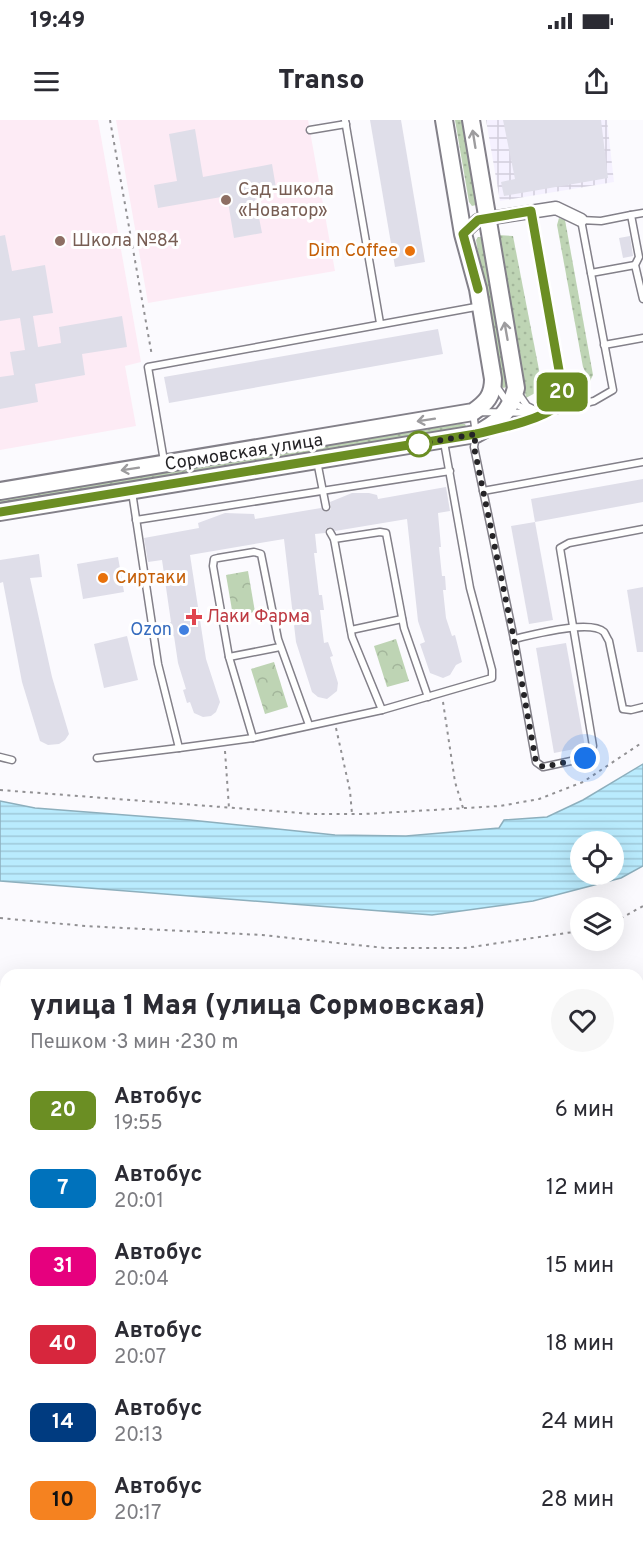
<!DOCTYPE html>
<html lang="ru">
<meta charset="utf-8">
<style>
body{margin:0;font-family:Overpass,sans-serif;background:#f7f7f7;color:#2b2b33;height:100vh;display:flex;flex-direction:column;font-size:22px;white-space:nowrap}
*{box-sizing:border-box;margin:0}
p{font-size:20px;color:#7c7c81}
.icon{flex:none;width:33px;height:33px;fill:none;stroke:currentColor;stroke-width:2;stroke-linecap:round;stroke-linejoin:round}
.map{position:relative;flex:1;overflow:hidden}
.sheet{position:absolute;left:0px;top:849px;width:644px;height:582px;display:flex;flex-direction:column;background:#fff;border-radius:18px 18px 0 0;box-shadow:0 6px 24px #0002}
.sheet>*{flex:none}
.badge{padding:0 12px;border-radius:9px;font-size:21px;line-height:39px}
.tools{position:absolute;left:570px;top:711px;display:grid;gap:12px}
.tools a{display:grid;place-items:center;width:54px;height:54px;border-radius:50%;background:#fff;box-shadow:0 6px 24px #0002;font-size:30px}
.you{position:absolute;width:30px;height:30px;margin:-15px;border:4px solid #fff;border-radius:50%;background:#1a73e8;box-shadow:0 0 0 9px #1a73e833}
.map>.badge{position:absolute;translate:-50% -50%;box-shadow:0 0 0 3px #fff}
.round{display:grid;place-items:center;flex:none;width:63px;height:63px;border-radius:32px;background:#f7f7f7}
.head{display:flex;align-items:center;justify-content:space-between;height:102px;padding:0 30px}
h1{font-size:28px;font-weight:800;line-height:45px}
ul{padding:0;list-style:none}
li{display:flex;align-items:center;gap:18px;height:78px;padding:0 30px}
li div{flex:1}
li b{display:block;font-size:22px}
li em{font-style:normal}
li .badge{min-width:66px;font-weight:700;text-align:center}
.status{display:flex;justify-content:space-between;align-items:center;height:42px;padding:0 30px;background:#fff;direction:ltr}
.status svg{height:16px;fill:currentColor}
header{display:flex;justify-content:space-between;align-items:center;height:78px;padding:0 30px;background:#fff;font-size:27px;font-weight:800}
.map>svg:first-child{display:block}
</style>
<div class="status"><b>19:49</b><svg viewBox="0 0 49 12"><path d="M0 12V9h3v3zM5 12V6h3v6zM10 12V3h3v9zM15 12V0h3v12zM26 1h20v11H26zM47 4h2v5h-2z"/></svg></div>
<header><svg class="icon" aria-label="menu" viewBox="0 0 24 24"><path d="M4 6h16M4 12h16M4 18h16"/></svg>Transo<svg class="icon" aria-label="share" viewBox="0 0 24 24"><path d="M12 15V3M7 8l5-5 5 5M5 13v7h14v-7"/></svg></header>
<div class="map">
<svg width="643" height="1431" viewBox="0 0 643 1431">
<defs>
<pattern id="industrial-grid" width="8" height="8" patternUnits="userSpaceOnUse" patternTransform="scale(1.5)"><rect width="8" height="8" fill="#f5f1ff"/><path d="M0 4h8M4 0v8" fill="none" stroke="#d2cedb"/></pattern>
<pattern id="grass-dots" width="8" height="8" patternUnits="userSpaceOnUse" patternTransform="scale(1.5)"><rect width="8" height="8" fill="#bed4b4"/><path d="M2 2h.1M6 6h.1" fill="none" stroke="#a3b69b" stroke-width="1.8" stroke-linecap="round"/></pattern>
<pattern id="forest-crowns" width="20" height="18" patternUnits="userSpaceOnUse" patternTransform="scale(1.5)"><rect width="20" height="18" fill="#bed4b4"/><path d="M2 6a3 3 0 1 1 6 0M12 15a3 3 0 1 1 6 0" fill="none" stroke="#a3b69b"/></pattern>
<pattern id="water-rules" width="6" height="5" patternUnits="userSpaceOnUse" patternTransform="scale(1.5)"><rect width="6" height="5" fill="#b9ebfd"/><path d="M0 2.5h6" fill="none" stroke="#9fc9d9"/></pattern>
</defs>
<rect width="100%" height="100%" fill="#fbfafe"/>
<!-- industrial -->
<polygon fill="url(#industrial-grid)" points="486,0 607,0 614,62 500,81"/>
<!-- education -->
<g fill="#fdebf5">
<polygon points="0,0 98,0 141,242 125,246 136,306 0,330"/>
<polygon points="116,0 308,0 335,151 148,183"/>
</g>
<!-- grass -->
<g fill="url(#grass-dots)">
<polygon points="455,0 462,0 476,80 476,85 472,86 469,82"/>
<polygon points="559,98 565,100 593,255 590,261 583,247 557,105"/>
<polygon points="497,115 513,116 540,255 537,272 526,278"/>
<polygon points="478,117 481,117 483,120 507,261 507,267 503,268 500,265 476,120"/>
<polygon points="459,304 465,304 467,308 0,387 0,379"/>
</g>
<!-- forest -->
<g fill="url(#forest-crowns)">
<polygon points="248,451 255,492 233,496 226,455"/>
<polygon points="396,519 409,561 387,567 374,526"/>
<polygon points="274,542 288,587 265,594 251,549"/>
</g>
<!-- water -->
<path fill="url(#water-rules)" stroke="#8dafbd" stroke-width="1.5" fill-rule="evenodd" d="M 643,644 L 643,746 L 621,758 L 533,781 L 432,795 L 0,761 L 0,681 L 35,688 L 190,700 L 335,715 L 406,716 L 499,708 L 504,700 L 547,697 L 583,680 ZM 580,722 L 614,722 L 614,754 L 580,754 Z"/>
<!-- building -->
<g fill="#dfdee9">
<polygon points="370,0 401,0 425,142 395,147"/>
<polygon points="503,0 601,0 608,58 504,76 501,62 515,59"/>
<polygon points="195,9 203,57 272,44 276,68 254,72 262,113 234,118 227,76 158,88 154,65 177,61 169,14"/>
<polygon points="5,115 12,151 45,145 53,193 33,196 38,227 61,223 59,207 122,196 127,227 82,234 85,255 35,264 38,282 0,289 0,257 14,255 10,232 25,230 20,198 0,201 0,116"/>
<polygon points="630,116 633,136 623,138 619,118"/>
<polygon points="438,209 443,234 169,283 164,257"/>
<polygon points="643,359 643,382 535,402 531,379"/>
<polygon points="446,367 450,391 438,393 441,427 439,427 442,456 445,456 446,470 443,470 446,498 452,516 455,515 462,542 456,545 450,555 443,558 430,553 420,524 425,522 418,501 407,399 335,411 329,407 326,409 325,413 315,414 317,433 314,433 319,475 322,475 324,490 320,490 324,523 328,522 333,536 330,537 338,563 337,571 327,579 318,577 312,572 296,522 284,419 190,435 206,539 220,582 216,592 211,596 203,597 194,593 190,582 187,583 183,570 186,569 178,543 174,516 171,517 168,503 171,502 162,440 148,442 144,418 199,408 198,403 225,393 254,394 255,399 321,388 326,392 331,389 330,382 352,373 369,373 377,375 378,379"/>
<polygon points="535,402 553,500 529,504 511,406"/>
<polygon points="39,434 42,457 30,458 52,557 69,614 65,620 59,624 48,625 40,621 22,562 3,462 0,463 0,440"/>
<polygon points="118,437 124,472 83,479 77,444"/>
<polygon points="643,467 643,532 637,532 627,470"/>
<polygon points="127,516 138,560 104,568 94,524"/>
<polygon points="566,523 585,627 554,633 536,528"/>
</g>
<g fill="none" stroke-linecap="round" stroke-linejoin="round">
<defs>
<g id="lane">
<polyline points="345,0 380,203"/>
<polyline points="310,10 346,4"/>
<polyline points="532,92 563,273 558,285 545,293 473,292 476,314 474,327 514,519 536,642 543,647 585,638 593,626 560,428 569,423 643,409"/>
<polyline points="631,95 643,93"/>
<polyline points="591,153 635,145"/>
<polyline points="604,225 643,218"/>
<polyline points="496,266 505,279 529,291"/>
<polyline points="518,273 527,286 533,289"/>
<polyline points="552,291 594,281 613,270 581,100 601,101 631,95 639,137 635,145 643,179"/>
<polyline points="495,309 540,295"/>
<polyline points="164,341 148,247 481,186"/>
<polyline points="317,341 326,387"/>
<polyline points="483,371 643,342"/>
<polyline points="132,372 158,544 179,628 253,618 382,590 492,558 492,550 470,468 444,322"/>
<polyline points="136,400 450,351"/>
<polyline points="330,412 334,419 352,517 382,590"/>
<polyline points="334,419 380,412 386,413 404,508 428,577"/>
<polyline points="351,510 402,499"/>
<path d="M 514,519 C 532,515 590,499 604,512 C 606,515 607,518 609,521 L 623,589 L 631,590 L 643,587"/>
<polyline points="229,537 280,527"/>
<polyline points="253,618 229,537 213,446 214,439 218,438 254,432 261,434 278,519 309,605"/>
<polyline points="0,637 12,640"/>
<polyline points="97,638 179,628"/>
</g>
<g id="street">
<polyline points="463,114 478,100 556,88 581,100"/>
<polyline points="0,1088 6,1085"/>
<polyline points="0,1146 6,1153"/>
<polyline points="638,1166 643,1174"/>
<polyline points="638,1308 643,1303"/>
<polyline points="197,1425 202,1431"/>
<polyline points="510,1425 515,1431"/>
<polyline points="481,1431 488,1425"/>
</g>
<g id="secondary">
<path d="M 0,371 L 473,292 C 486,283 493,276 493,259 L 478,169 L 463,114 L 444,0"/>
<path d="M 0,392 L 476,314 C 498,303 510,292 516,268 L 471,0"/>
<polyline points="638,957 643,953"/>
<polyline points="2,1431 10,1425"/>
</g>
</defs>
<!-- lane casing -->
<use href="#lane" stroke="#838089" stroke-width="9"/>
<!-- street casing -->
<use href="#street" stroke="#838089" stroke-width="15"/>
<!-- secondary casing -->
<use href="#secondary" stroke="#838089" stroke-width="20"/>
<!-- path -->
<g stroke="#919093" stroke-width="2" stroke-dasharray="3 4.5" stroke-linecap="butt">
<polyline points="110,0 152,236"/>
<polyline points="443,582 455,662 463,688"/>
<polyline points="336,608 350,671 352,694"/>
<polyline points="225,631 229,688"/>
<polyline points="0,670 313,694 364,694 500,686 539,679 583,662 643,622"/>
<polyline points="0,798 85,806 262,815 385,828 465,828 580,811"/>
<polyline points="614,802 643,786"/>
</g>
<!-- lane -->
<use href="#lane" stroke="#fff" stroke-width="6"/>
<!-- street -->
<use href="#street" stroke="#fff" stroke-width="12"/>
<!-- secondary -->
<use href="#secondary" stroke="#fff" stroke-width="16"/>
</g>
<!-- one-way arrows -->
<defs><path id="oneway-shaft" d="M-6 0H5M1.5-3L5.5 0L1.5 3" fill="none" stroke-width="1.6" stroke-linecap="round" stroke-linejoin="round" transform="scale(1.5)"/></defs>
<g stroke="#9d9c9e">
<use href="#oneway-shaft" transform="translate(474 19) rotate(-99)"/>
<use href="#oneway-shaft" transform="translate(506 211) rotate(-100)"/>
<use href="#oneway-shaft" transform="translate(426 300) rotate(171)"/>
<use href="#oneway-shaft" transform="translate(130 349) rotate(171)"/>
</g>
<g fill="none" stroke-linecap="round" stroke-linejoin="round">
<defs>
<path id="line" d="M 0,392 L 476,314 C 497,309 541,300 557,286 C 560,283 561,278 563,273 L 531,91 L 478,100 L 463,114 L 478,169"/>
</defs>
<!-- line casing -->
<use href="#line" stroke="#fff" stroke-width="14"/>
<!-- line -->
<use href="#line" stroke="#6b8e23" stroke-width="9"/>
<!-- walk -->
<polyline stroke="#252427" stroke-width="6" stroke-dasharray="0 10.8" points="419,324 476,314 474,327 514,519 536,642 543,647 585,638"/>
</g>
<!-- markers -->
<g fill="#8d6e63" stroke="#fff" stroke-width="2">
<circle cx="226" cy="80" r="6"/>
<circle cx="60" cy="121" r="6"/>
</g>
<g fill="#e8710a" stroke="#fff" stroke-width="2">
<circle cx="410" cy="131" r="6"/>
<circle cx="103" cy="458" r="6"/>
</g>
<circle fill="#fff" stroke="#6b8e23" stroke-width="3" cx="419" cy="324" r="12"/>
<path fill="#e0444e" stroke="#fff" stroke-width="2" d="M191 488h6v6h6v6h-6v6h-6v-6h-6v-6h6z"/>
<circle fill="#3f7fe0" stroke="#fff" stroke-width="2" cx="184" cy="510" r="6"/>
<g text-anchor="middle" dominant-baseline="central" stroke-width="6" stroke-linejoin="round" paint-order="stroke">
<!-- education labels -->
<g font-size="18" fill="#785e54" stroke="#fff" text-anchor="start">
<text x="238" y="70">Сад-школа<tspan x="238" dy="21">«Новатор»</tspan></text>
<text x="72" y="121">Школа №84</text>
</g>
<!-- food labels -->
<g font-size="18" fill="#c56008" stroke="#fff" text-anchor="end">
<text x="398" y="131">Dim Coffee</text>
<text x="115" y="458" text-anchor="start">Сиртаки</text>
</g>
<!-- street labels -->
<g font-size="18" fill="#252427" stroke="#fff">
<text transform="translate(244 333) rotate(-9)">Сормовская улица</text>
</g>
<!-- health labels -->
<g font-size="18" fill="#be3a42" stroke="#fff" text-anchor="start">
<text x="206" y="497">Лаки Фарма</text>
</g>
<!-- shop labels -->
<g font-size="18" fill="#366cbe" stroke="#fff" text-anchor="end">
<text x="172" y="510">Ozon</text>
</g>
</g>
</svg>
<div class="tools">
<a><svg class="icon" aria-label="locate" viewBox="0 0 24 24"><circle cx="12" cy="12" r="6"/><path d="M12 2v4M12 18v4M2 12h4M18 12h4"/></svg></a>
<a><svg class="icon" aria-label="layers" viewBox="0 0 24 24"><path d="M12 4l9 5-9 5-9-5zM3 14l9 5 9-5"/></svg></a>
</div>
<div class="you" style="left:585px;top:638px"></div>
<b class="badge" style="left:562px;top:272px;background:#6b8e23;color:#fff">20</b>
<section class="sheet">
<div class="head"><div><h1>улица 1 Мая (улица Сормовская)</h1><p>Пешком · 3 мин · 230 m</p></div><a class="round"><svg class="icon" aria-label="heart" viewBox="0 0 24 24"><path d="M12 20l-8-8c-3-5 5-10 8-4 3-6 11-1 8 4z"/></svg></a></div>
<ul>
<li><span class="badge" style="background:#6b8e23;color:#fff">20</span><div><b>Автобус</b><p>19:55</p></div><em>6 мин</em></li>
<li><span class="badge" style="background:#0072bc;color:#fff">7</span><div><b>Автобус</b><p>20:01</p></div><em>12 мин</em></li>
<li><span class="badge" style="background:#e6007e;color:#fff">31</span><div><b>Автобус</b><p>20:04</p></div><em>15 мин</em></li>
<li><span class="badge" style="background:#d7263d;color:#fff">40</span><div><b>Автобус</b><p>20:07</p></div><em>18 мин</em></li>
<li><span class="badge" style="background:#003b80;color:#fff">14</span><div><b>Автобус</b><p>20:13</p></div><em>24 мин</em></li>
<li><span class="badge" style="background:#f58220;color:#111">10</span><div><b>Автобус</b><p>20:17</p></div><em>28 мин</em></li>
</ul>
</section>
</div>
